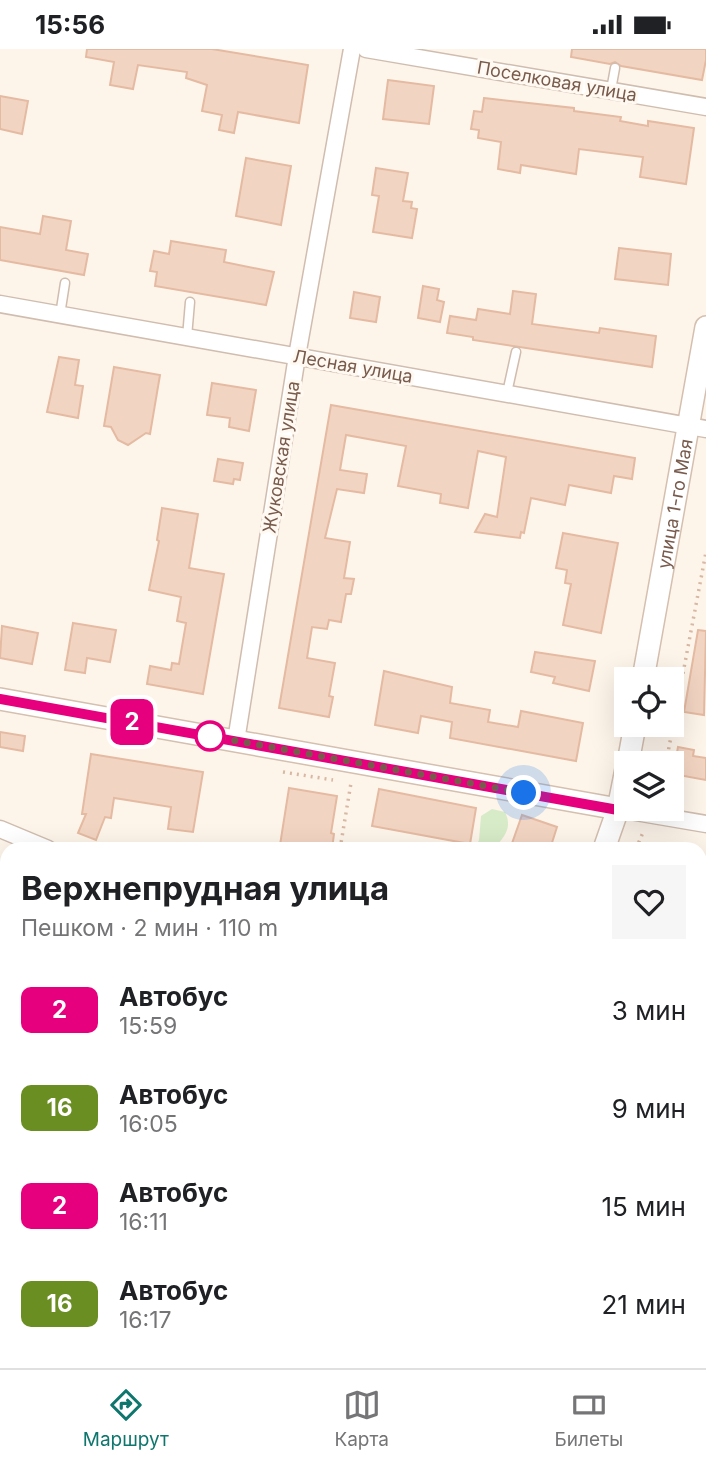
<!DOCTYPE html>
<html lang="ru">
<meta charset="utf-8">
<style>
body{margin:0;font-family:Inter,sans-serif;background:#f6f6f6;color:#202124;height:100vh;display:flex;flex-direction:column;font-size:26px;white-space:nowrap}
*{box-sizing:border-box;margin:0}
p{font-size:23px;color:#757577}
.icon{flex:none;width:38px;height:38px;fill:none;stroke:currentColor;stroke-width:2;stroke-linecap:round;stroke-linejoin:round}
.map{position:relative;flex:1;overflow:hidden}
.panel{position:absolute;left:0px;top:793px;width:707px;height:527px;display:flex;flex-direction:column;background:#fff;border-radius:21px 21px 0 0;box-shadow:0 7px 28px #0002}
.panel>*{flex:none}
.badge{padding:0 14px;border-radius:10px;font-size:24px;line-height:46px}
.controls{position:absolute;left:614px;top:618px;display:grid;gap:14px}
.controls a{display:grid;place-items:center;width:70px;height:70px;border-radius:0px;background:#fff;box-shadow:0 7px 28px #0002;font-size:35px}
.you{position:absolute;width:35px;height:35px;margin:-18px;border:5px solid #fff;border-radius:50%;background:#1a73e8;box-shadow:0 0 0 10px #1a73e833}
.map>.badge{position:absolute;translate:-50% -50%;box-shadow:0 0 0 4px #fff}
.round{display:grid;place-items:center;flex:none;width:74px;height:74px;border-radius:0px;background:#f6f6f6}
.summary{display:flex;align-items:center;justify-content:space-between;height:119px;padding:0 21px}
h1{font-size:33px;font-weight:700;line-height:52px}
ul{padding:0;list-style:none}
li{display:flex;align-items:center;gap:21px;height:98px;padding:0 21px}
li div{flex:1}
li b{display:block;font-size:26px}
li em{font-style:normal}
li .badge{min-width:77px;font-weight:700;text-align:center}
.status{display:flex;justify-content:space-between;align-items:center;height:49px;padding:0 35px;background:#fff;direction:ltr}
.status svg{height:19px;fill:currentColor}
.tabs{display:flex;justify-content:space-around;align-items:center;height:98px;border-top:2px solid #e0e0e0;background:#fff;font-size:19px;color:#757577}
.tabs a{display:grid;justify-items:center;gap:4px}
.tabs .active{color:#0f766e}
.map>svg:first-child{display:block}
</style>
<div class="status"><b>15:56</b><svg viewBox="0 0 49 12"><path d="M0 12V9h3v3zM5 12V6h3v6zM10 12V3h3v9zM15 12V0h3v12zM26 1h20v11H26zM47 4h2v5h-2z"/></svg></div>
<div class="map">
<svg width="706" height="1319" viewBox="0 0 706 1319">
<rect width="100%" height="100%" fill="#fdf5ea"/>
<!-- green -->
<path fill="#d7ebc8" d="M 492,760 L 505,763 C 513,779 504,788 494,800 L 475,800 L 479,791 L 481,767 Z"/>
<!-- building -->
<g fill="#f2d4c2" stroke="#e5baa2" stroke-width="2">
<polygon points="87,0 212,0 308,16 299,74 238,63 234,84 219,81 222,66 202,62 207,36 186,29 187,23 138,16 133,40 110,36 114,13 86,8"/>
<polygon points="572,0 706,0 706,11 702,31 621,17 615,13 610,15 571,8"/>
<polygon points="388,31 434,37 429,75 383,70"/>
<polygon points="0,47 28,52 22,85 0,80"/>
<polygon points="484,49 574,59 574,62 621,68 620,72 648,77 648,72 694,79 686,135 640,128 643,108 579,100 576,125 521,116 520,124 498,120 501,93 478,89 479,81 471,80 474,62 482,63"/>
<polygon points="246,109 291,117 281,176 236,167"/>
<polygon points="376,119 408,124 403,152 412,153 411,159 417,160 412,189 373,183 379,147 372,146"/>
<polygon points="43,167 71,172 66,201 88,205 84,226 0,211 0,178 40,185"/>
<polygon points="171,192 226,201 224,213 274,223 266,256 155,237 157,223 150,222 154,202 169,205"/>
<polygon points="619,199 671,205 668,236 615,230"/>
<polygon points="423,237 439,240 437,251 444,253 440,273 418,269"/>
<polygon points="513,242 536,245 532,275 599,284 600,279 656,287 652,318 473,291 473,288 447,284 450,267 476,271 478,260 510,265"/>
<polygon points="354,243 380,248 376,273 350,269"/>
<polygon points="59,308 79,311 75,336 83,337 78,369 47,363"/>
<polygon points="114,318 160,326 150,385 146,384 128,396 118,391 111,378 104,377"/>
<polygon points="212,334 256,341 249,382 229,378 230,369 207,366"/>
<polygon points="331,356 635,409 632,430 614,427 611,444 569,436 565,456 531,449 524,484 521,483 520,489 475,483 485,465 497,468 506,408 478,402 468,459 440,454 441,445 398,437 406,397 346,386 340,421 367,425 364,444 337,440 325,489 350,493 344,529 354,530 351,545 346,545 341,573 329,571 327,580 312,578 307,609 335,614 329,647 333,648 329,668 279,659"/>
<polygon points="218,410 243,414 240,431 234,430 233,435 214,432"/>
<polygon points="162,459 198,465 189,519 224,525 203,645 147,635 150,617 171,621 172,614 179,615 186,574 177,572 181,548 149,541 159,492 157,491"/>
<polygon points="563,484 618,494 601,584 563,576 571,535 565,534 567,521 556,519"/>
<polygon points="73,574 116,581 110,613 87,609 85,624 65,621"/>
<polygon points="2,577 38,584 32,615 0,609"/>
<polygon points="698,581 706,582 704,666 684,663"/>
<polygon points="535,603 595,612 589,642 553,634 555,628 531,623"/>
<polygon points="384,622 452,638 450,654 490,661 488,673 518,678 521,662 583,674 576,712 450,689 452,673 421,667 418,684 375,676"/>
<polygon points="0,683 25,687 23,702 0,698"/>
<polygon points="678,698 694,701 693,707 706,709 706,731 673,725"/>
<polygon points="91,705 203,723 193,783 168,780 171,758 114,749 111,769 105,768 96,791 78,784 86,765 82,765"/>
<polygon points="289,739 337,747 331,784 334,785 332,800 280,796"/>
<polygon points="379,740 476,759 470,795 372,777"/>
<polygon points="522,766 557,778 550,800 510,800"/>
</g>
<g fill="none" stroke-linecap="round" stroke-linejoin="round">
<defs>
<g id="lane">
<polyline points="611,41 615,19"/>
<polyline points="60,266 65,234"/>
<polyline points="187,288 190,253"/>
<polyline points="507,344 516,303"/>
</g>
<g id="street">
<polyline points="366,0 706,58"/>
<polyline points="0,255 706,380"/>
<polyline points="236,692 297,307 352,0"/>
<polyline points="618,760 706,775"/>
<polyline points="0,780 48,800"/>
<polyline points="700,1042 706,1044"/>
<polyline points="0,1063 7,1066"/>
<polyline points="641,1312 657,1319"/>
</g>
<g id="secondary">
<path id="s1" d="M 643,630 L 706,278"/>
<polyline points="0,650 618,760"/>
<polyline points="628,714 635,676"/>
<polyline points="604,800 618,760 626,720"/>
<polyline points="303,1319 306,1312"/>
</g>
</defs>
<!-- lane casing -->
<use href="#lane" stroke="#d0bdaf" stroke-width="11"/>
<!-- street casing -->
<use href="#street" stroke="#d0bdaf" stroke-width="19"/>
<!-- secondary casing -->
<use href="#secondary" stroke="#d5bfaf" stroke-width="24"/>
<!-- path -->
<g stroke="#d8b7a4" stroke-width="3.5" stroke-dasharray="2 5" stroke-linecap="butt">
<polyline points="666,714 706,503"/>
<polyline points="283,723 333,731"/>
<polyline points="340,800 351,734"/>
<polyline points="636,800 644,781"/>
<polyline points="327,1319 329,1312"/>
</g>
<!-- lane -->
<use href="#lane" stroke="#fff" stroke-width="8"/>
<!-- street -->
<use href="#street" stroke="#fff" stroke-width="16"/>
<!-- secondary -->
<use href="#secondary" stroke="#fff" stroke-width="21"/>
</g>
<g fill="none" stroke-linecap="round" stroke-linejoin="round">
<defs>
<polyline id="line" points="0,650 618,761 626,720"/>
</defs>
<!-- line casing -->
<use href="#line" stroke="#fff" stroke-width="16"/>
<!-- line -->
<use href="#line" stroke="#e6007e" stroke-width="10"/>
<!-- walk -->
<polyline stroke="#795b4d" stroke-width="7" stroke-dasharray="0 12.6" points="210,687 524,744"/>
</g>
<!-- markers -->
<circle fill="#fff" stroke="#e6007e" stroke-width="3.5" cx="210" cy="687" r="14"/>
<g text-anchor="middle" dominant-baseline="central" stroke-width="6" stroke-linejoin="round" paint-order="stroke">
<!-- street labels -->
<g font-size="18" fill="#795b4d" stroke="#fff9f1">
<text transform="translate(557 32) rotate(10)">Поселковая улица</text>
<text transform="translate(353 317) rotate(10)">Лесная улица</text>
<text transform="translate(281 408) rotate(-81)">Жуковская улица</text>
<text stroke="none"><textPath href="#s1" startOffset="178">улица 1-го Мая</textPath></text>
</g>
</g>
</svg>
<div class="controls">
<a><svg class="icon" aria-label="locate" viewBox="0 0 24 24"><circle cx="12" cy="12" r="6"/><path d="M12 2v4M12 18v4M2 12h4M18 12h4"/></svg></a>
<a><svg class="icon" aria-label="layers" viewBox="0 0 24 24"><path d="M12 4l9 5-9 5-9-5zM3 14l9 5 9-5"/></svg></a>
</div>
<div class="you" style="left:524px;top:744px"></div>
<b class="badge" style="left:132px;top:673px;background:#e6007e;color:#fff">2</b>
<section class="panel">
<div class="summary"><div><h1>Верхнепрудная улица</h1><p>Пешком · 2 мин · 110 m</p></div><a class="round"><svg class="icon" aria-label="heart" viewBox="0 0 24 24"><path d="M12 20l-8-8c-3-5 5-10 8-4 3-6 11-1 8 4z"/></svg></a></div>
<ul>
<li><span class="badge" style="background:#e6007e;color:#fff">2</span><div><b>Автобус</b><p>15:59</p></div><em>3 мин</em></li>
<li><span class="badge" style="background:#6b8e23;color:#fff">16</span><div><b>Автобус</b><p>16:05</p></div><em>9 мин</em></li>
<li><span class="badge" style="background:#e6007e;color:#fff">2</span><div><b>Автобус</b><p>16:11</p></div><em>15 мин</em></li>
<li><span class="badge" style="background:#6b8e23;color:#fff">16</span><div><b>Автобус</b><p>16:17</p></div><em>21 мин</em></li>
</ul>
</section>
</div>
<nav class="tabs">
<a class="active"><svg class="icon" aria-label="directions" viewBox="0 0 24 24"><path d="M12 3l9 9-9 9-9-9zM9 14v-3h6M13 9l2 2-2 2"/></svg>Маршрут</a>
<a><svg class="icon" aria-label="map" viewBox="0 0 24 24"><path d="M3 6l6-2 6 2 6-2v14l-6 2-6-2-6 2zM9 4v14M15 6v14"/></svg>Карта</a>
<a><svg class="icon" aria-label="tickets" viewBox="0 0 24 24"><path d="M3 7h18v10H3zM15 7v10"/></svg>Билеты</a>
</nav>
